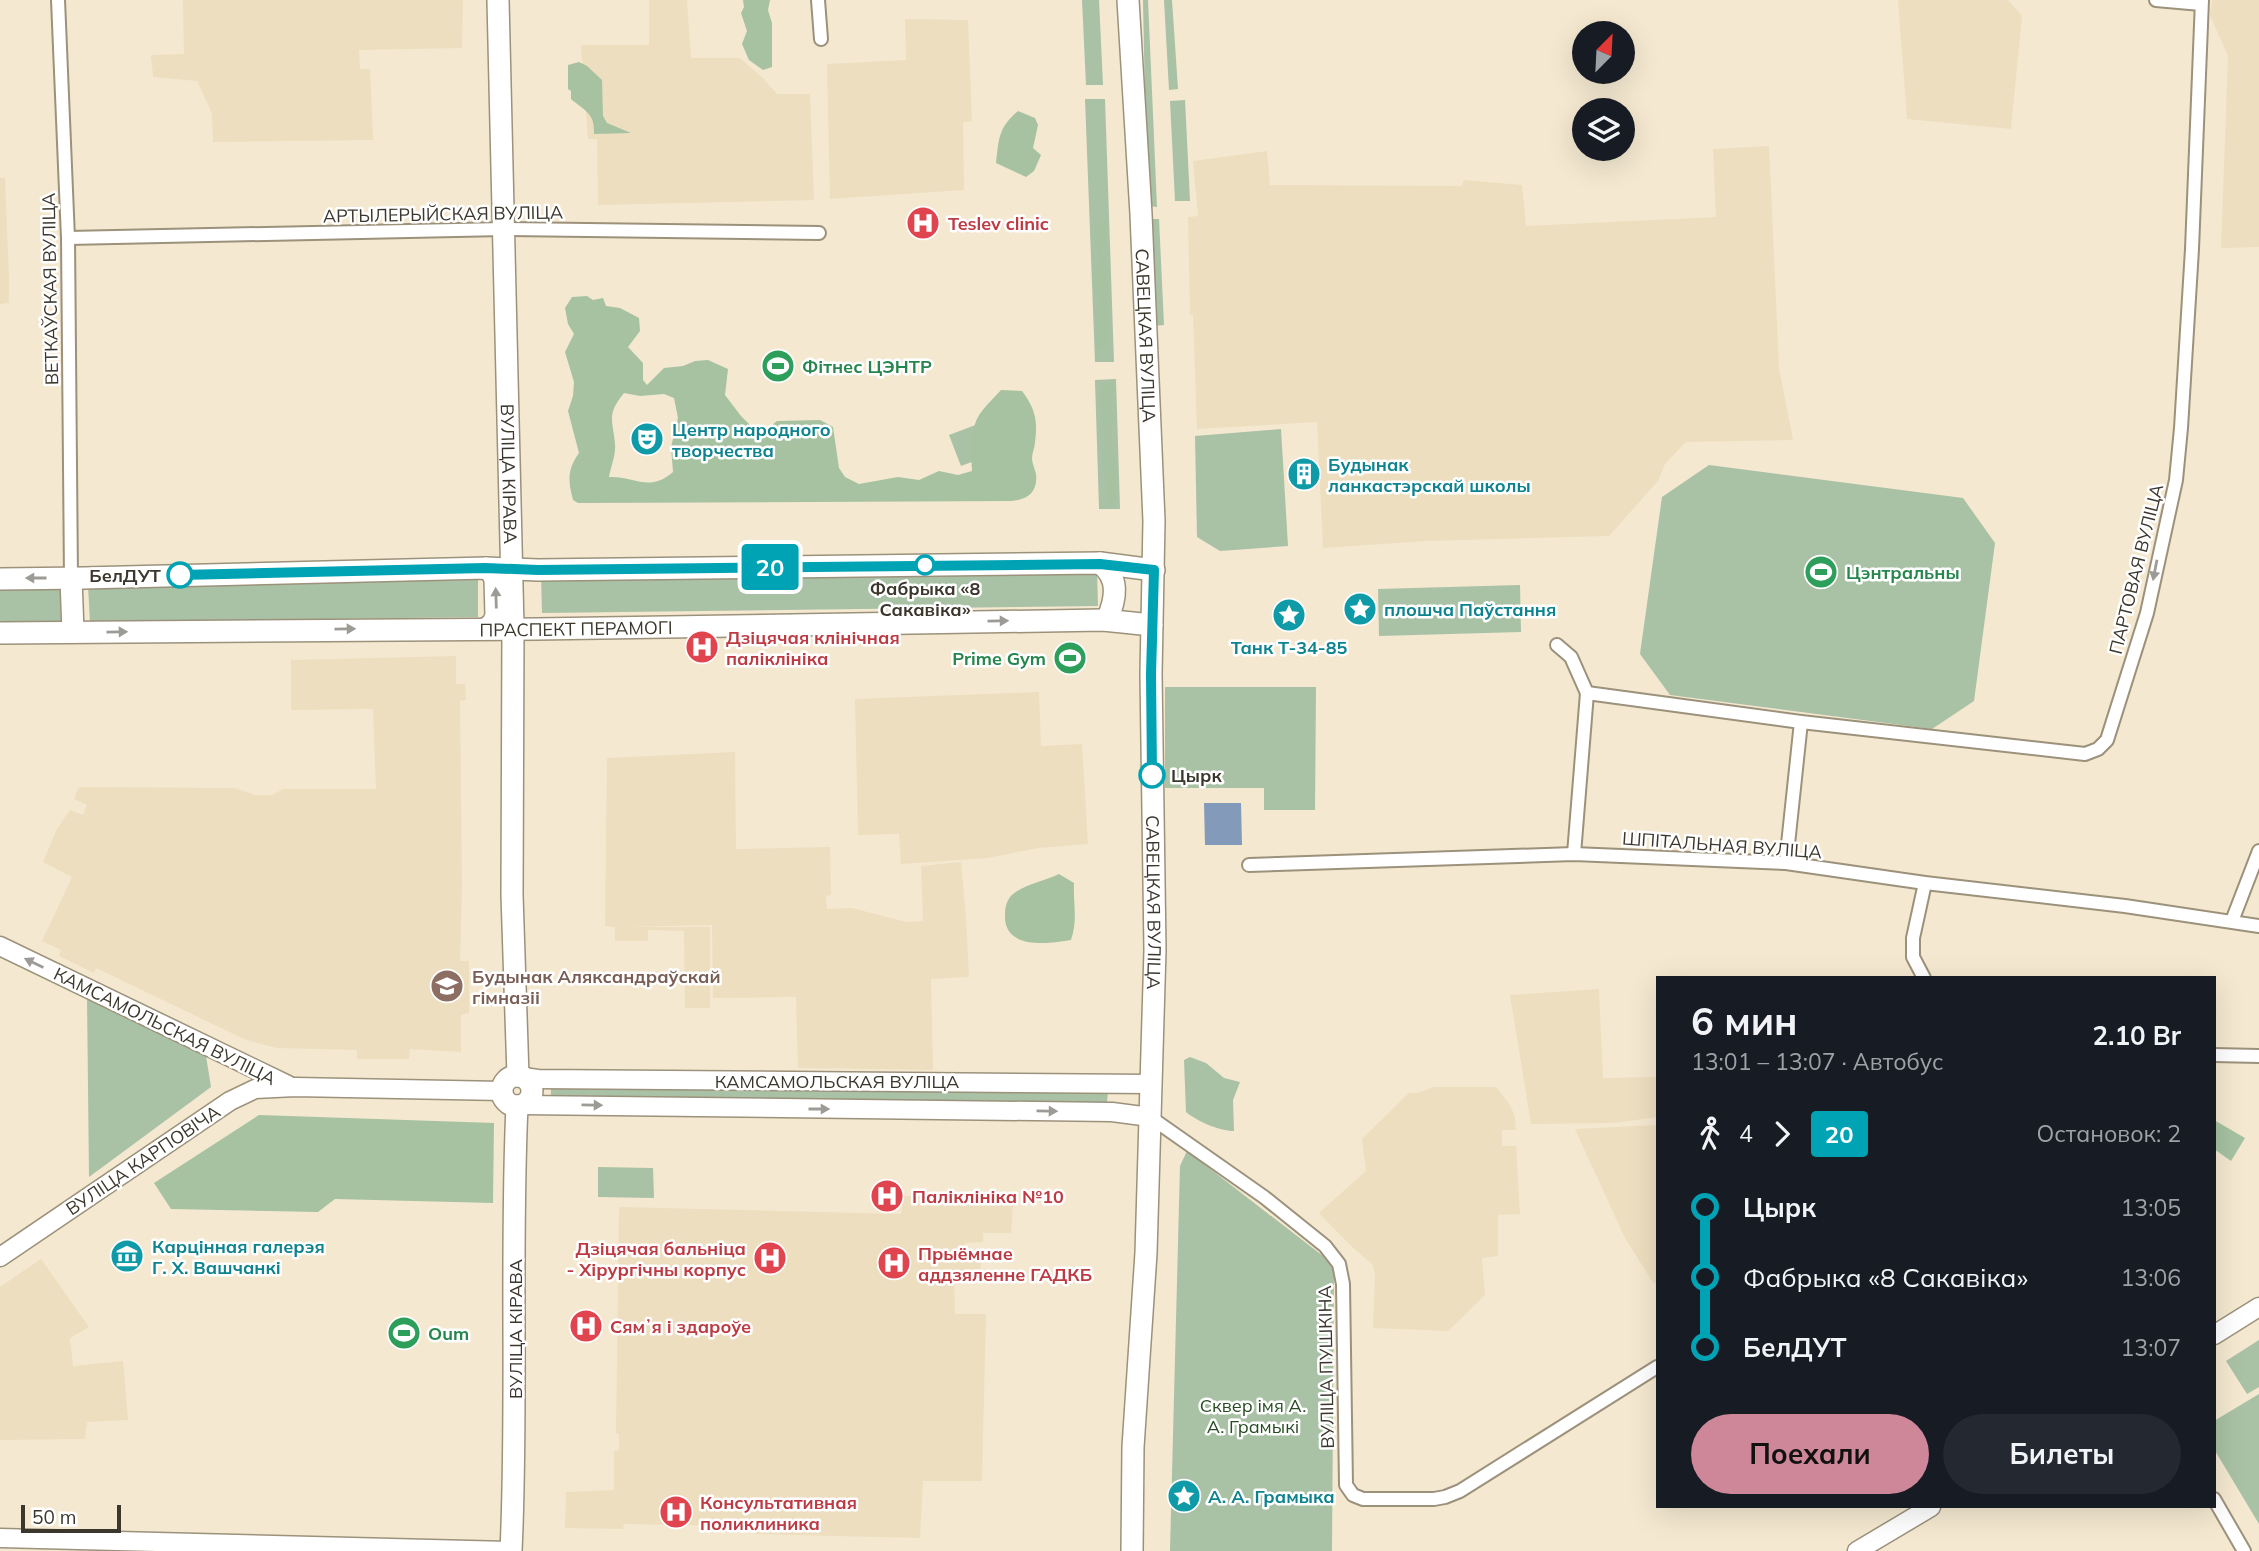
<!DOCTYPE html>
<html lang="ru">
<meta charset="utf-8">
<style>
body{margin:0;font-family:Mulish,sans-serif;background:#242831;color:#f1f3f6;height:100vh;display:flex;flex-direction:column;font-size:26px;white-space:nowrap}
*{box-sizing:border-box;margin:0}
p{font-size:23px;color:#9ea1a6}
.icon{flex:none;width:38px;height:38px;fill:none;stroke:currentColor;stroke-width:2;stroke-linecap:round;stroke-linejoin:round}
.map{position:relative;flex:1;overflow:hidden}
.panel{position:absolute;left:1656px;top:976px;width:560px;height:532px;display:flex;flex-direction:column;background:#171b24;border-radius:0px;box-shadow:0 7px 28px #0002}
.panel>*{flex:none}
.badge{padding:0 14px;border-radius:5px;font-size:24px;line-height:46px}
.needle{width:46px;rotate:24deg}
.controls{position:absolute;left:1572px;top:21px;display:grid;gap:14px}
.controls a{display:grid;place-items:center;width:63px;height:63px;border-radius:50%;background:#171b24;box-shadow:0 7px 28px #0002;font-size:35px}
.scale{position:absolute;left:21px;bottom:18px;width:100px;box-sizing:border-box;padding-left:7px;border:4px solid #3b372d;border-top:0;font-size:19px;line-height:24px;white-space:nowrap;color:#3b372d;-webkit-text-stroke:5px #fff;paint-order:stroke}
.map>.badge{position:absolute;translate:-50% -50%;box-shadow:0 0 0 4px #fff}
.legs{display:flex;align-items:center;gap:10px;height:77px;padding:0 35px;font-size:23px}
.legs p{margin-inline-start:auto}
.head{display:flex;align-items:center;justify-content:space-between;height:119px;padding:0 35px}
h1{font-size:38px;font-weight:700;line-height:52px}
.action{display:flex;gap:14px;margin-top:auto;padding:14px 35px}
.action a{flex:1;height:80px;border-radius:42px;background:#cd8799;color:#111;font-size:28px;font-weight:700;line-height:80px;text-align:center}
.action a+a{background:#242831;color:#f1f3f6}
ul{padding:0 35px;list-style:none}
li{display:flex;align-items:center;gap:24px;height:70px;font-size:26px}
li i{display:grid;place-items:center;width:10px;height:100%;margin:0 9px;background:currentColor}
li i::after{content:'';width:18px;height:18px;margin:-9px;border:5px solid;border-radius:50%;background:#171b24}
li p{margin-inline-start:auto}
li:first-child i{background:linear-gradient(#0000 50%,currentColor 0)}
li:last-child i{background:linear-gradient(currentColor 50%,#0000 0)}
.map>svg:first-child{display:block}
</style>
<div class="map">
<svg width="2259" height="1551" viewBox="0 0 2259 1551">
<rect width="100%" height="100%" fill="#f4e8d0"/>
<!-- built -->
<g fill="#eddebf">
<polygon points="183,0 463,0 462,48 359,50 360,69 370,69 373,140 213,142 212,113 197,81 153,77 151,55 184,54"/>
<polygon points="649,0 687,0 691,58 740,58 762,77 777,94 810,94 814,200 598,205 597,139 588,139 581,45 649,45"/>
<polygon points="1898,0 2008,0 2022,16 2011,129 1907,119"/>
<polygon points="2212,0 2259,0 2259,247 2221,248 2228,56 2210,15"/>
<polygon points="905,19 968,20 972,121 963,122 964,190 830,199 827,64 906,60"/>
<polygon points="1769,146 1779,368 1793,440 1686,442 1665,464 1658,481 1609,536 1427,541 1323,548 1317,422 1197,429 1193,315 1190,315 1188,217 1198,216 1193,161 1267,151 1270,185 1462,186 1464,180 1522,185 1526,226 1716,217 1713,149"/>
<polygon points="0,178 5,178 9,276 9,303 0,304"/>
<polygon points="456,656 456,684 465,684 466,700 460,701 462,887 460,961 469,961 469,1013 461,1015 461,1052 410,1049 409,1059 357,1059 357,1050 277,1048 246,1040 96,968 94,973 59,956 61,950 42,941 72,877 43,862 57,829 70,810 83,815 87,805 74,799 79,787 235,788 255,795 272,795 283,789 376,789 373,709 291,710 291,660"/>
<polygon points="1039,692 1041,746 1082,744 1088,844 1038,848 987,858 901,864 899,834 858,835 855,699"/>
<polygon points="735,752 736,849 830,847 831,895 826,896 827,909 852,908 906,922 923,921 921,866 961,862 966,918 969,977 931,979 933,1070 798,1068 796,997 713,998 712,925 624,927 710,927 710,1008 685,1008 684,931 648,930 648,941 615,941 615,927 605,926 607,758"/>
<polygon points="1599,989 1603,1078 1657,1077 1657,1117 1614,1123 1531,1124 1510,995"/>
<polygon points="1434,1087 1496,1087 1510,1105 1515,1117 1516,1130 1502,1130 1502,1146 1516,1146 1520,1214 1498,1215 1498,1256 1482,1258 1485,1295 1448,1331 1373,1328 1375,1275 1373,1265 1350,1245 1319,1213 1366,1171 1362,1139 1409,1093 1418,1093"/>
<polygon points="1657,1125 1657,1282 1654,1284 1625,1238 1575,1129"/>
<polygon points="954,1195 954,1202 1013,1202 1011,1233 983,1233 983,1242 965,1243 966,1261 981,1261 980,1277 954,1277 955,1314 986,1314 982,1481 923,1481 920,1538 755,1534 749,1527 728,1526 624,1524 623,1529 565,1528 566,1492 614,1490 614,1451 619,1450 619,1434 616,1433 619,1207 901,1214 903,1196"/>
<polygon points="41,1259 89,1327 70,1338 73,1366 123,1361 128,1420 87,1422 85,1439 0,1440 0,1287"/>
</g>
<!-- green -->
<g fill="#a9c1a5">
<polygon points="1082,0 1099,0 1103,85 1086,85"/>
<polygon points="1143,0 1148,0 1157,207 1147,206"/>
<polygon points="1164,0 1172,0 1178,89 1169,90"/>
<polygon points="1085,99 1105,99 1114,362 1095,362"/>
<polygon points="1185,100 1190,201 1175,201 1170,101"/>
<polygon points="1149,219 1159,219 1164,325 1153,326"/>
<polygon points="1116,379 1120,509 1099,509 1095,380"/>
<polygon points="994,418 1006,449 961,466 949,435"/>
<polygon points="1281,429 1288,546 1220,551 1197,537 1195,436"/>
<polygon points="1709,465 1963,498 1995,543 1974,701 1932,729 1670,695 1640,654 1662,497"/>
<polygon points="1097,571 1098,606 542,613 541,575"/>
<polygon points="478,580 478,617 90,622 88,586"/>
<polygon points="1520,585 1521,632 1379,636 1378,589"/>
<polygon points="0,589 60,589 61,622 0,622"/>
<polygon points="1165,687 1316,687 1315,810 1264,810 1264,788 1165,788"/>
<polygon points="87,996 206,1056 211,1087 89,1177"/>
<path d="M 1190,1057 L 1206,1063 L 1224,1078 L 1240,1082 L 1233,1100 L 1234,1131 C 1219,1131 1197,1121 1186,1112 L 1184,1060 Z"/>
<polygon points="551,1087 1108,1090 1107,1103 551,1100"/>
<polygon points="1187,1151 1323,1256 1334,1270 1332,1551 1170,1551 1180,1166"/>
<polygon points="598,1167 653,1168 654,1198 598,1197"/>
<polygon points="2259,1340 2259,1387 2247,1394 2226,1361"/>
<polygon points="2259,1394 2259,1524 2214,1449 2214,1421"/>
</g>
<!-- forest -->
<g fill="#a6c2a1" fill-rule="evenodd">
<polygon points="743,0 770,0 768,10 772,23 772,67 763,70 749,60 742,44 747,31 741,13 744,7"/>
<path d="M 579,62 L 587,66 L 602,80 L 603,116 L 607,123 L 631,133 L 594,134 C 595,113 585,111 571,99 L 571,91 L 568,89 L 568,65 Z"/>
<path d="M 1018,111 L 1035,118 L 1038,125 L 1033,148 L 1041,155 L 1034,171 L 1026,177 L 996,163 C 999,139 998,128 1018,111 Z"/>
<path d="M 1101,221 L 1106,223 L 1106,239 L 1102,253 L 1107,267 L 1108,301 L 1106,320 L 1108,339 L 1105,349 L 1100,347 C 1093,331 1096,315 1100,298 L 1094,292 L 1099,257 L 1095,241 L 1096,226 Z"/>
<path d="M 587,296 L 593,300 L 603,298 L 606,306 L 620,308 L 639,318 L 640,331 L 628,347 L 643,363 L 643,380 L 647,385 L 664,368 L 683,366 L 695,361 L 708,360 L 728,369 L 725,395 L 741,416 L 760,435 L 777,421 L 820,420 L 833,427 L 839,468 L 845,477 L 859,484 L 898,477 L 919,480 L 939,471 L 958,475 L 972,471 C 971,452 969,427 982,411 C 988,403 995,397 1001,390 L 1022,391 C 1035,408 1038,421 1035,442 C 1035,447 1032,453 1032,458 C 1032,463 1035,469 1036,474 C 1038,492 1028,500 1011,501 L 578,503 L 573,500 C 568,481 567,470 579,453 L 568,411 L 573,396 L 574,382 L 565,352 L 574,334 L 568,324 L 565,308 L 572,297 ZM 624,393 L 640,396 L 664,394 L 674,398 L 678,418 L 671,447 L 673,472 C 649,493 635,476 609,477 C 611,466 616,455 615,444 C 613,420 606,415 624,393 Z"/>
<path d="M 1105,383 L 1113,384 L 1108,404 L 1113,410 L 1111,442 L 1115,460 L 1116,498 L 1112,503 L 1107,501 C 1110,486 1103,475 1103,459 C 1103,450 1106,440 1105,431 C 1103,415 1097,397 1105,383 Z"/>
<path d="M 1059,874 L 1074,883 C 1073,904 1078,919 1071,940 C 1047,944 1003,950 1005,914 C 1005,907 1007,899 1013,894 C 1025,884 1045,881 1059,874 Z"/>
<polygon points="259,1115 494,1123 493,1203 335,1199 318,1212 171,1209 154,1183"/>
<polygon points="2214,1120 2245,1138 2231,1161 2214,1149"/>
</g>
<!-- water -->
<polygon fill="#839aba" points="1204,803 1241,803 1242,845 1205,845"/>
<g fill="none" stroke-linecap="round" stroke-linejoin="round">
<defs>
<g id="street">
<polyline points="58,0 68,238 71,578"/>
<polyline points="818,0 821,39"/>
<polyline points="2156,0 2201,4"/>
<polyline points="68,238 504,229 819,233"/>
<polyline points="1557,645 1571,657 1587,693"/>
<polyline points="1587,693 1801,722 2085,754 2098,749 2107,740 2147,613 2176,480 2181,428 2192,249 2202,0"/>
<polyline points="1574,854 1587,693"/>
<polyline points="1786,863 1801,722"/>
<polyline points="1249,865 1574,854 1786,863 1925,883 2125,906 2259,926"/>
<polyline points="2232,921 2259,851"/>
<polyline points="1924,978 1913,957 1913,938 1925,883"/>
<polyline points="2214,1055 2259,1056"/>
<polyline points="1150,1117 1264,1197 1325,1246 1339,1264 1343,1284 1346,1485 1353,1495 1363,1499 1434,1499 1445,1497 1460,1491 1657,1367"/>
<polyline points="2214,1499 2244,1551"/>
</g>
<g id="secondary">
<polyline points="0,946 288,1085"/>
<polyline points="523,1077 538,1079 1151,1084"/>
<polyline points="524,1105 1112,1112 1150,1117"/>
<polyline points="0,1257 230,1101 255,1089 295,1087 502,1091"/>
<polyline points="2214,1335 2259,1307"/>
<polyline points="0,1538 509,1551"/>
<polyline points="1857,1551 1931,1507"/>
</g>
<g id="primary">
<path id="s1" d="M 498,0 L 513,628 L 512,895 L 518,1076"/>
<path id="s2" d="M 1128,0 L 1141,214 L 1154,521 L 1151,674 L 1155,950 L 1146,1253 L 1133,1447 L 1132,1551"/>
<path d="M 1100,563 C 1120,578 1116,599 1107,620"/>
<polyline points="486,568 492,573 495,579 496,616 493,623 487,628"/>
<polyline points="71,578 73,632"/>
<polyline points="0,579 84,578 486,568 538,570 1100,563 1154,570"/>
<path id="s3" d="M 0,633 L 537,629 L 1103,620 L 1152,625"/>
<circle cx="517" cy="1091" r="15"/>
<path d="M 511,1551 C 518,1403 510,1254 517,1106"/>
</g>
</defs>
<!-- street casing -->
<use href="#street" stroke="#9c917b" stroke-width="16"/>
<!-- secondary casing -->
<use href="#secondary" stroke="#9c917b" stroke-width="21"/>
<!-- primary casing -->
<use href="#primary" stroke="#9c917b" stroke-width="24"/>
<!-- street -->
<use href="#street" stroke="#fff" stroke-width="12"/>
<!-- secondary -->
<use href="#secondary" stroke="#fff" stroke-width="18"/>
<!-- primary -->
<use href="#primary" stroke="#fff" stroke-width="21"/>
</g>
<!-- one-way arrows -->
<defs><path id="oneway-solid" d="M-6-.8H1V-3.2L6.5 0L1 3.2V.8H-6Z" transform="scale(1.75)"/></defs>
<g fill="#9d9b96">
<use href="#oneway-solid" transform="translate(2155 570) rotate(101)"/>
<use href="#oneway-solid" transform="translate(36 578) rotate(180)"/>
<use href="#oneway-solid" transform="translate(496 598) rotate(-92)"/>
<use href="#oneway-solid" transform="translate(998 621) rotate(-1)"/>
<use href="#oneway-solid" transform="translate(345 629) rotate(-1)"/>
<use href="#oneway-solid" transform="translate(117 632) rotate(-1)"/>
<use href="#oneway-solid" transform="translate(34 963) rotate(-154)"/>
<use href="#oneway-solid" transform="translate(592 1105) rotate(1)"/>
<use href="#oneway-solid" transform="translate(819 1109)"/>
<use href="#oneway-solid" transform="translate(1047 1111) rotate(1)"/>
</g>
<g fill="none" stroke-linecap="round" stroke-linejoin="round">
<defs>
<polyline id="line-1" points="180,575 485,568 538,570 1100,564 1154,570 1151,674 1152,775"/>
</defs>
<!-- line-1 casing -->
<use href="#line-1" stroke="#fff" stroke-width="16"/>
<!-- line-1 -->
<use href="#line-1" stroke="#00a3b4" stroke-width="10"/>
</g>
<!-- icons -->
<defs>
<symbol id="hospital-disc" viewBox="-11 -11 22 22"><circle r="9.5" fill="#e0444e" stroke="#fff"/><path d="M-5-5h3v3.5h4V-5h3V5h-3V1.5h-4V5h-3Z" fill="#fff"/></symbol>
<symbol id="stadium-disc" viewBox="-11 -11 22 22"><circle r="9.5" fill="#2e9e5b" stroke="#fff"/><path d="M0-5a6.5 5 0 1 0 0 10a6.5 5 0 1 0 0-10ZM-3.5-1.8h7v3.6h-7Z" fill="#fff"/></symbol>
<symbol id="theatre-disc" viewBox="-11 -11 22 22"><circle r="9.5" fill="#0f9aa8" stroke="#fff"/><path d="M-5-5.5Q0-4 5-5.5V0Q5 5 0 6Q-5 5-5 0ZM-3.3-2.5H-1v1.5H-3.3ZM1-2.5H3.3v1.5H1ZM-2.8 1Q0 5.5 2.8 1Z" fill="#fff"/></symbol>
<symbol id="building-disc" viewBox="-11 -11 22 22"><circle r="9.5" fill="#0f9aa8" stroke="#fff"/><path d="M-4-6H4V6H1V3H-1V6H-4ZM-2.5-4.3h1.7v1.8h-1.7ZM.8-4.3h1.7v1.8H.8ZM-2.5-1h1.7V.8h-1.7ZM.8-1h1.7V.8H.8Z" fill="#fff"/></symbol>
<symbol id="sight-disc" viewBox="-11 -11 22 22"><circle r="9.5" fill="#0f9aa8" stroke="#fff"/><path d="M0-6L1.8-2.2L6-1.7L2.9 1.2L3.7 5.4L0 3.3L-3.7 5.4L-2.9 1.2L-6-1.7L-1.8-2.2Z" fill="#fff"/></symbol>
<symbol id="university-disc" viewBox="-11 -11 22 22"><circle r="9.5" fill="#8d6e63" stroke="#fff"/><path d="M0-5L7-2L0 1L-7-2ZM-4 1L0 2.5L4 1V4Q0 6-4 4Z" fill="#fff"/></symbol>
<symbol id="museum-disc" viewBox="-11 -11 22 22"><circle r="9.5" fill="#0f9aa8" stroke="#fff"/><path d="M0-6L6-3V-2H-6V-3ZM-5-1h2V3h-2ZM-1-1h2V3h-2ZM3-1h2V3H3ZM-6 4H6V6H-6Z" fill="#fff"/></symbol>
</defs>
<g fill-rule="evenodd">
<use href="#hospital-disc" x="904" y="204" width="38" height="38"/>
<use href="#stadium-disc" x="759" y="347" width="38" height="38"/>
<use href="#theatre-disc" x="628" y="420" width="38" height="38"/>
<use href="#building-disc" x="1285" y="455" width="38" height="38"/>
<use href="#stadium-disc" x="1802" y="553" width="38" height="38"/>
<use href="#sight-disc" x="1341" y="590" width="38" height="38"/>
<use href="#sight-disc" x="1270" y="596" width="38" height="38"/>
<use href="#hospital-disc" x="683" y="628" width="38" height="38"/>
<use href="#stadium-disc" x="1051" y="639" width="38" height="38"/>
<use href="#university-disc" x="428" y="967" width="38" height="38"/>
<use href="#hospital-disc" x="868" y="1177" width="38" height="38"/>
<use href="#museum-disc" x="108" y="1237" width="38" height="38"/>
<use href="#hospital-disc" x="751" y="1239" width="38" height="38"/>
<use href="#hospital-disc" x="875" y="1244" width="38" height="38"/>
<use href="#hospital-disc" x="567" y="1307" width="38" height="38"/>
<use href="#stadium-disc" x="385" y="1314" width="38" height="38"/>
<use href="#sight-disc" x="1165" y="1477" width="38" height="38"/>
<use href="#hospital-disc" x="657" y="1493" width="38" height="38"/>
</g>
<!-- markers -->
<g fill="#fff" stroke="#00a3b4" stroke-width="3.5">
<circle cx="925" cy="565" r="9"/>
<circle cx="180" cy="575" r="12"/>
<circle cx="1152" cy="775" r="12"/>
</g>
<g text-anchor="middle" dominant-baseline="central" stroke-width="5" stroke-linejoin="round" paint-order="stroke">
<!-- street labels -->
<g font-size="18" fill="#3b372d" stroke="#fff">
<text transform="translate(443 214) rotate(-1)">АРТЫЛЕРЫЙСКАЯ ВУЛІЦА</text>
<text transform="translate(50 289) rotate(-91)">ВЕТКАЎСКАЯ ВУЛІЦА</text>
<text stroke="none"><textPath href="#s2" startOffset="336">САВЕЦКАЯ ВУЛІЦА</textPath></text>
<text stroke="none"><textPath href="#s1" startOffset="474">ВУЛІЦА КІРАВА</textPath></text>
<text transform="translate(2136 569) rotate(-76)">ПАРТОВАЯ ВУЛІЦА</text>
<text stroke="none"><textPath href="#s3" startOffset="576">ПРАСПЕКТ ПЕРАМОГІ</textPath></text>
<text transform="translate(1722 845) rotate(4)">ШПІТАЛЬНАЯ ВУЛІЦА</text>
<text stroke="none"><textPath href="#s2" startOffset="903">САВЕЦКАЯ ВУЛІЦА</textPath></text>
<text transform="translate(165 1026) rotate(26)">КАМСАМОЛЬСКАЯ ВУЛІЦА</text>
<text x="837" y="1081">КАМСАМОЛЬСКАЯ ВУЛІЦА</text>
<text transform="translate(143 1160) rotate(-34)">ВУЛІЦА КАРПОВІЧА</text>
<text transform="translate(515 1329) rotate(-90)">ВУЛІЦА КІРАВА</text>
<text transform="translate(1326 1367) rotate(-91)">ВУЛІЦА ПУШКІНА</text>
</g>
<!-- health labels -->
<g font-size="18" font-weight="bold" fill="#be3a42" stroke="#fff" text-anchor="start">
<text x="948" y="223">Teslev clinic</text>
<text x="726" y="637">Дзіцячая клінічная<tspan x="726" dy="21">паліклініка</tspan></text>
<text x="912" y="1196">Паліклініка №10</text>
<text x="746" y="1248" text-anchor="end">Дзіцячая бальніца<tspan x="746" dy="21">- Хірургічны корпус</tspan></text>
<text x="918" y="1253">Прыёмнае<tspan x="918" dy="21">аддзяленне ГАДКБ</tspan></text>
<text x="610" y="1326">Сямʼя і здароўе</text>
<text x="700" y="1502">Консультативная<tspan x="700" dy="21">поликлиника</tspan></text>
</g>
<!-- leisure labels -->
<g font-size="18" font-weight="bold" fill="#27864d" stroke="#fff" text-anchor="start">
<text x="802" y="366">Фітнес ЦЭНТР</text>
<text x="1846" y="572">Цэнтральны</text>
<text x="1046" y="658" text-anchor="end">Prime Gym</text>
<text x="428" y="1333">Oum</text>
</g>
<!-- culture labels -->
<g font-size="18" font-weight="bold" fill="#0d838f" stroke="#fff" text-anchor="start">
<text x="672" y="429">Центр народного<tspan x="672" dy="21">творчества</tspan></text>
<text x="1328" y="464">Будынак<tspan x="1328" dy="21">ланкастэрскай школы</tspan></text>
<text x="1384" y="609">плошча Паўстання</text>
<text x="1289" y="647" text-anchor="middle">Танк Т-34-85</text>
<text x="152" y="1246">Карцінная галерэя<tspan x="152" dy="21">Г. Х. Вашчанкі</tspan></text>
<text x="1208" y="1496">А. А. Грамыка</text>
</g>
<!-- stop labels -->
<g font-size="18" font-weight="bold" fill="#3b372d" stroke="#fff" text-anchor="end">
<text x="161" y="575">БелДУТ</text>
<text x="925" y="588" text-anchor="middle">Фабрыка «8<tspan x="925" dy="21">Сакавіка»</tspan></text>
<text x="1171" y="775" text-anchor="start">Цырк</text>
</g>
<!-- education labels -->
<g font-size="18" font-weight="bold" fill="#785e54" stroke="#fff" text-anchor="start">
<text x="472" y="976">Будынак Аляксандраўскай<tspan x="472" dy="21">гімназіі</tspan></text>
</g>
<!-- park labels -->
<g font-size="18" fill="#264d21" stroke="#fff">
<text x="1253" y="1405">Сквер імя А.<tspan x="1253" dy="21">А. Грамыкі</tspan></text>
</g>
</g>
</svg>
<div class="controls">
<a><svg class="needle" viewBox="-14 -14 28 28"><path d="M0-13l5 13h-10z" fill="#e53935"/><path d="M0 13l5-13h-10z" fill="#9ea1a6"/></svg></a>
<a><svg class="icon" aria-label="layers" viewBox="0 0 24 24"><path d="M12 4l9 5-9 5-9-5zM3 14l9 5 9-5"/></svg></a>
</div>
<div class="scale">50 m</div>
<b class="badge" style="left:770px;top:567px;background:#00a3b4;color:#fff">20</b>
<section class="panel">
<div class="head"><div><h1>6 мин</h1><p>13:01 – 13:07 · Автобус</p></div><b>2.10 Br</b></div>
<div class="legs"><svg class="icon" aria-label="walk" viewBox="0 0 24 24"><circle cx="13" cy="4" r="2"/><path d="M13 8l-2 6 4 7M11 14l-3 7M7 12l3-4h3l4 4"/></svg>4<svg class="icon" aria-label="forward" viewBox="0 0 24 24"><path d="M9 5l7 7-7 7"/></svg><b class="badge" style="background:#00a3b4;color:#fff">20</b><p>Остановок: 2</p></div>
<ul>
<li><i style="color:#00a3b4"></i><b>Цырк</b><p>13:05</p></li>
<li><i style="color:#00a3b4"></i><span>Фабрыка «8 Сакавіка»</span><p>13:06</p></li>
<li><i style="color:#00a3b4"></i><b>БелДУТ</b><p>13:07</p></li>
</ul>
<div class="action"><a>Поехали</a><a>Билеты</a></div>
</section>
</div>
